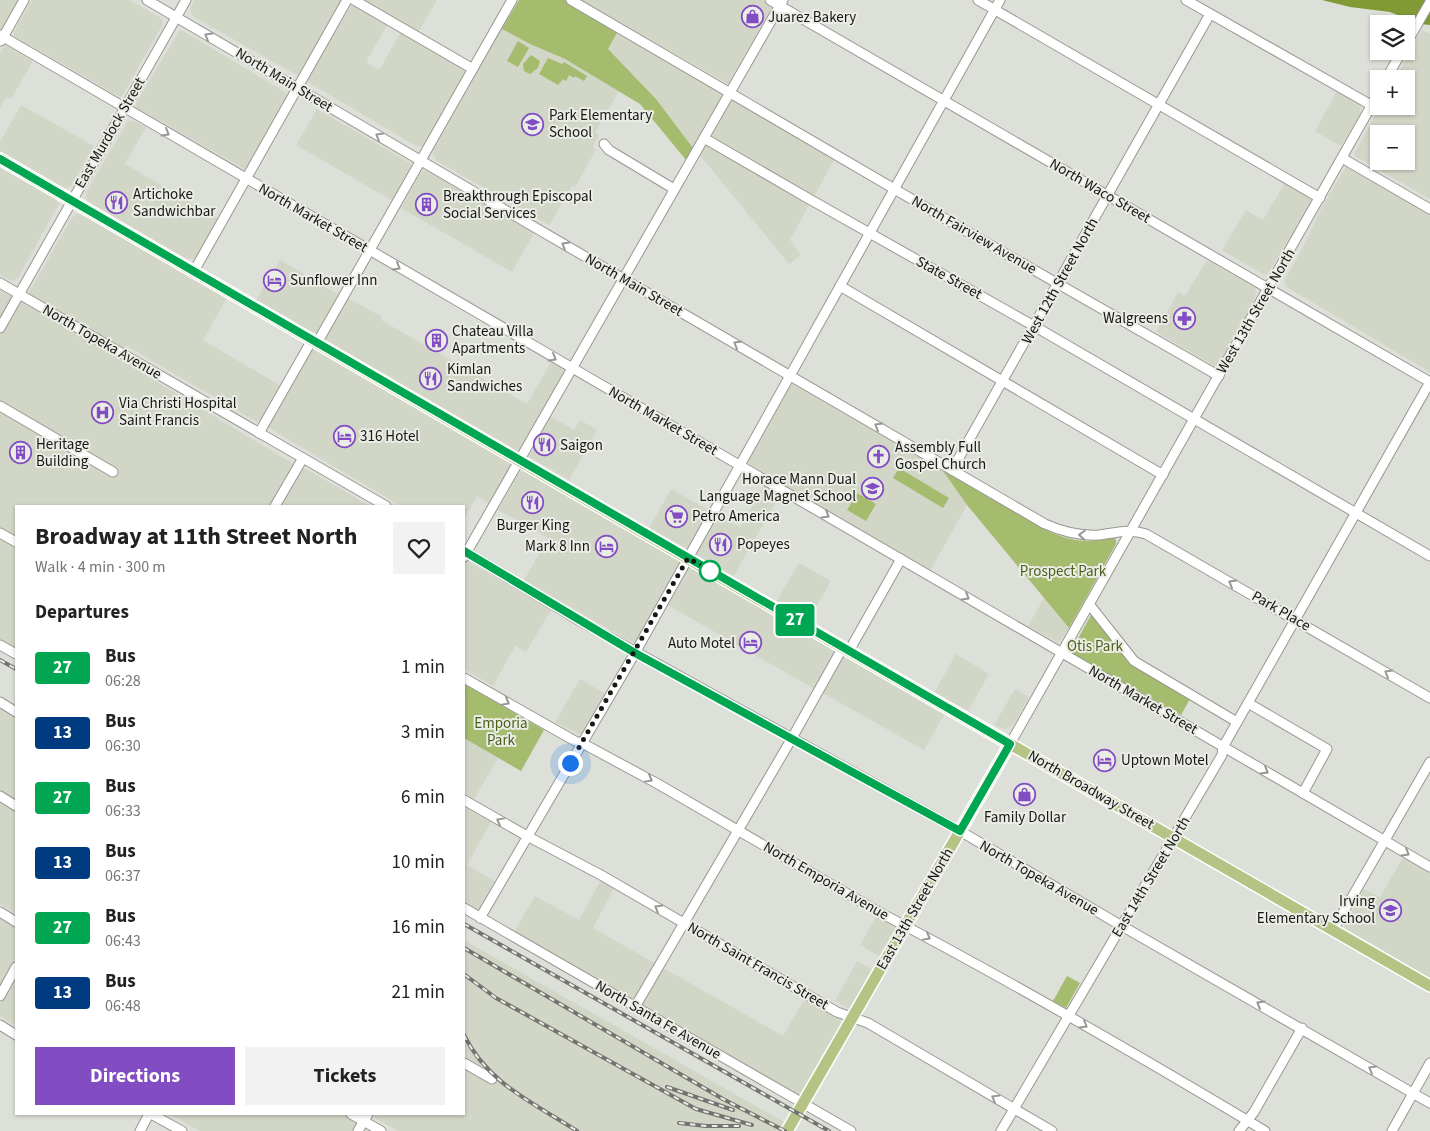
<!DOCTYPE html>
<meta charset="utf-8">
<style>
body{margin:0;font-family:"Source Sans 3",sans-serif;background:#f2f2f2;color:#222;height:100vh;display:flex;flex-direction:column;font-size:19px;white-space:nowrap}
*{box-sizing:border-box;margin:0}
p{font-size:16px;color:#767676}
.icon{flex:none;width:28px;height:28px;fill:none;stroke:currentColor;stroke-width:2;stroke-linecap:round;stroke-linejoin:round}
.map{position:relative;flex:1;overflow:hidden}
.panel{position:absolute;left:15px;top:505px;width:450px;height:610px;display:flex;flex-direction:column;background:#fff;border-radius:0px;box-shadow:0 1px 4px #0004}
.panel>*{flex:none}
.badge{padding:0 10px;border-radius:4px;font-size:18px;line-height:32px}
.fabs{position:absolute;left:1370px;top:15px;display:grid;gap:10px}
.fabs a{display:grid;place-items:center;width:45px;height:45px;border-radius:0px;background:#fff;box-shadow:0 1px 4px #0004;font-size:25px}
.you{position:absolute;width:25px;height:25px;margin:-12px;border:4px solid #fff;border-radius:50%;background:#1a73e8;box-shadow:0 0 0 8px #1a73e833}
.map>.badge{position:absolute;translate:-50% -50%;box-shadow:0 0 0 2px #fff}
h2{padding:0 20px;font-size:19px;line-height:45px}
.round{display:grid;place-items:center;flex:none;width:52px;height:52px;border-radius:0px;background:#f2f2f2}
.summary{display:flex;align-items:center;justify-content:space-between;height:85px;padding:0 20px}
h1{font-size:24px;font-weight:700;line-height:38px}
.primary-button{display:flex;gap:10px;margin-top:auto;padding:10px 20px}
.primary-button a{flex:1;height:58px;border-radius:0px;background:#824cc3;color:#fff;font-size:20px;font-weight:700;line-height:58px;text-align:center}
.primary-button a+a{background:#f2f2f2;color:#222}
ul{padding:0;list-style:none}
li{display:flex;align-items:center;gap:15px;height:65px;padding:0 20px}
li div{flex:1}
li b{display:block;font-size:19px}
li em{font-style:normal}
li .badge{min-width:55px;font-weight:700;text-align:center}
.map>svg:first-child{display:block}
</style>
<div class="map">
<svg width="1430" height="1131" viewBox="0 0 1430 1131">
<rect width="100%" height="100%" fill="#dde0d8"/>
<!-- built -->
<g fill="#d1d6c7" fill-rule="evenodd">
<polygon points="0,0 19,0 2,29 0,29"/>
<polygon points="32,0 129,0 161,18 163,24 122,96 120,97 14,36 15,30"/>
<polygon points="195,0 341,0 340,6 302,73 297,75 194,17 191,14 191,7"/>
<polygon points="365,0 437,0 419,31"/>
<polygon points="581,0 763,0 771,5 772,8 728,84"/>
<polygon points="351,6 357,7 387,25 366,62 379,70 401,32 464,69 465,75 424,145 421,147 414,145 308,82 309,77"/>
<polygon points="502,29 530,44 565,59 619,91 595,132 599,135 594,144 593,147 596,150 575,187 572,186 549,225 437,161 433,155 433,152"/>
<polygon points="180,30 183,31 288,94 288,96 246,170 136,107 136,103"/>
<path d="M 1422,30 L 1430,34 L 1430,199 L 1355,156 L 1354,154 L 1380,106 L 1406,106 L 1406,79 L 1395,79 ZM 1379,134 L 1406,134 L 1406,161 L 1379,161 Z"/>
<polygon points="618,31 721,91 722,97 693,148 656,99 608,49"/>
<polygon points="7,46 33,61 11,99 6,97 0,108 0,54 4,47"/>
<polygon points="1337,91 1360,104 1361,107 1360,114 1341,146 1315,131"/>
<polygon points="733,100 834,160 790,240 801,255 789,264 699,154 730,101"/>
<polygon points="21,105 94,146 71,186 68,188 63,188 0,151 0,142"/>
<polygon points="317,109 410,163 411,169 393,201 296,145"/>
<polygon points="128,121 133,121 146,127 125,164 219,219 197,256 193,259 186,259 87,201 86,198 87,191"/>
<polygon points="0,166 56,199 59,204 18,278 13,281 0,275"/>
<polygon points="1346,167 1430,215 1430,372 1285,286 1285,279 1300,253 1322,207"/>
<polygon points="422,171 427,171 534,233 512,272 401,208"/>
<polygon points="1286,181 1311,196 1311,203 1269,272 1266,275 1263,274 1222,250 1246,210 1263,220"/>
<polygon points="77,213 85,215 227,298 203,340 281,386 261,420 257,422 127,346 119,359 295,465 272,506 16,506 16,650 0,641 0,290 23,303 71,219"/>
<polygon points="280,260 339,295 319,332 313,333 256,300"/>
<polygon points="1207,260 1255,288 1256,292 1254,301 1217,366 1214,366 1156,332 1178,292 1185,296"/>
<polygon points="348,298 382,317 381,320 527,404 551,362 563,369 564,375 522,448 516,451 327,342 326,340 326,335"/>
<polygon points="314,349 512,462 513,465 492,505 477,496 464,519 464,506 401,506 269,428 269,424 311,351"/>
<polygon points="792,384 798,385 943,471 967,505 930,571 749,464 748,459"/>
<polygon points="550,416 574,430 580,420 597,430 569,480 529,457"/>
<polygon points="303,468 306,469 370,506 279,506 299,470"/>
<polygon points="524,470 681,562 681,564 635,643 631,642 524,580 548,538 498,510 519,473"/>
<polygon points="764,485 780,495 733,577 699,557 695,553 717,514 740,527"/>
<polygon points="671,489 710,511 689,547 686,548 649,528"/>
<polygon points="464,561 469,562 551,610 526,652 515,646 493,686 464,669"/>
<polygon points="799,563 831,581 808,621 776,602"/>
<polygon points="688,567 691,567 836,651 836,653 816,690 666,604"/>
<polygon points="1044,598 1069,628 1059,643 1028,626"/>
<polygon points="956,654 989,674 968,711 934,693"/>
<polygon points="843,657 846,657 944,715 924,750 821,692"/>
<polygon points="580,679 606,694 581,735 555,722"/>
<polygon points="1015,689 1029,697 1013,725 1006,729 1001,728 994,725"/>
<polygon points="0,704 16,713 16,914 0,904"/>
<polygon points="464,738 498,758 474,799 464,793"/>
<polygon points="464,807 491,822 467,865 496,882 477,912 464,906"/>
<polygon points="1404,856 1430,871 1430,979 1346,929 1344,926 1364,889 1380,897"/>
<polygon points="601,880 614,888 593,928 783,1036 805,998 840,1018 841,1022 840,1025 801,1093 799,1095 793,1093 514,932 535,896 579,920"/>
<polygon points="877,915 896,927 880,957 860,945"/>
<polygon points="0,917 16,926 16,960 0,989"/>
<polygon points="464,940 784,1122 779,1131 398,1131 375,1118 374,1114 464,1114"/>
<polygon points="857,961 872,969 851,1007 848,1008 835,1001"/>
<polygon points="16,976 16,1026 0,1016 0,1005"/>
<polygon points="169,1114 343,1114 355,1120 357,1125 354,1131 200,1131"/>
</g>
<!-- green -->
<g fill="#a5bb6e">
<polygon points="519,0 565,0 618,31 608,49 656,99 693,148 686,160 640,104 565,59 530,44 502,29"/>
<polygon points="518,41 529,48 518,67 507,61"/>
<polygon points="531,55 540,61 538,68 530,74 524,71 523,64"/>
<polygon points="548,58 562,64 564,62 587,76 584,81 575,76 574,78 569,75 566,81 563,79 558,85 539,74"/>
<polygon points="899,468 949,498 943,508 893,478"/>
<path d="M 943,471 L 1050,532 C 1074,542 1088,543 1113,538 L 1116,539 L 1116,544 L 1069,628 L 967,505 Z"/>
<polygon points="857,493 876,504 866,521 847,510"/>
<polygon points="1091,615 1096,617 1134,663 1191,697 1181,715 1070,653"/>
<polygon points="464,684 544,730 521,771 464,738"/>
<polygon points="1067,976 1080,983 1066,1008 1053,1001"/>
</g>
<!-- water -->
<polygon fill="#829a36" points="1322,0 1430,0 1430,25 1420,24 1390,12 1350,7"/>
<g fill="none" stroke-linecap="round" stroke-linejoin="round">
<defs>
<g id="minor">
<path d="M 147,0 L 493,203 L 1045,524 C 1063,532 1079,536 1099,535 C 1116,533 1129,528 1146,534 L 1430,698"/>
<polyline points="354,0 473,69"/>
<polyline points="571,0 973,235 1219,376"/>
<polyline points="770,0 1430,382"/>
<polyline points="978,0 1320,198"/>
<polyline points="1186,0 1371,105"/>
<polyline points="0,35 1430,867"/>
<polyline points="1,41 24,0"/>
<polyline points="1406,44 1430,2"/>
<polyline points="1386,79 1402,51"/>
<polyline points="704,138 804,196 1034,326 1430,556"/>
<polyline points="604,144 609,150 674,189"/>
<polyline points="1342,158 1430,209"/>
<polyline points="194,271 347,0"/>
<polyline points="0,283 386,506"/>
<polyline points="840,286 1163,475"/>
<polyline points="0,328 186,0"/>
<polyline points="317,343 512,0"/>
<polyline points="0,406 113,472"/>
<polyline points="259,433 312,340"/>
<polyline points="952,470 1210,14"/>
<polyline points="275,506 303,458"/>
<polyline points="0,533 16,542"/>
<polyline points="464,551 580,621 960,831 1115,922 1430,1103"/>
<polyline points="464,557 783,0"/>
<polyline points="1089,604 1134,661 1237,722"/>
<polyline points="0,645 16,654"/>
<polyline points="849,651 901,559"/>
<path d="M 464,678 L 575,741 L 582,743 L 658,784 L 877,911 C 1009,980 1138,1055 1265,1131"/>
<polyline points="0,702 16,712"/>
<polyline points="1248,703 1327,749 1303,793"/>
<polyline points="1010,744 1379,92"/>
<polyline points="0,796 16,806"/>
<polyline points="464,800 527,836 601,875 837,1012 868,1023 1052,1131"/>
<polyline points="464,908 851,1131"/>
<polyline points="0,912 16,922"/>
<polyline points="480,918 635,653 1000,0"/>
<polyline points="1333,930 1430,762"/>
<polyline points="0,996 16,967"/>
<polyline points="635,1007 792,738 843,647"/>
<polyline points="0,1025 16,1035"/>
<polyline points="464,1063 492,1079"/>
<polyline points="151,1114 182,1131"/>
<polyline points="351,1114 381,1131"/>
<polyline points="140,1131 149,1114"/>
<polyline points="358,1131 368,1114"/>
<polyline points="1001,1131 1222,755 1223,747 1430,382"/>
<polyline points="1239,1131 1254,1112 1302,1028"/>
<polyline points="1392,1131 1430,1063"/>
</g>
<g id="major">
<polyline points="0,159 675,551 1430,986"/>
<polyline points="787,1131 1010,744"/>
</g>
</defs>
<!-- minor casing -->
<use href="#minor" stroke="#969891" stroke-width="11"/>
<!-- major casing -->
<use href="#major" stroke="#fff" stroke-width="14"/>
<!-- minor -->
<use href="#minor" stroke="#fff" stroke-width="9"/>
<!-- major -->
<use href="#major" stroke="#b5c485" stroke-width="11"/>
<defs>
<g id="rail">
<polyline points="0,660 16,669"/>
<polyline points="464,924 829,1131"/>
<polyline points="464,948 723,1099 785,1131"/>
<polyline points="465,975 496,998 696,1109 752,1125"/>
<path d="M 464,1035 C 488,1084 534,1103 577,1131"/>
<polyline points="667,1087 733,1110"/>
<polyline points="679,1123 706,1126 739,1126"/>
</g>
</defs>
<!-- rail casing -->
<use href="#rail" stroke="#737470" stroke-width="4"/>
<!-- rail -->
<use href="#rail" stroke="#eaede5" stroke-width="2" stroke-dasharray="5.5" stroke-linecap="butt"/>
</g>
<!-- one-way arrows -->
<defs><path id="oneway-chevron" d="M-2-3.5L2.5 0L-2 3.5" fill="none" stroke-width="1.6" stroke-linecap="round" stroke-linejoin="round" transform="scale(1.25)"/></defs>
<g stroke="#979796">
<use href="#oneway-chevron" transform="translate(208 36) rotate(-150)"/>
<use href="#oneway-chevron" transform="translate(166 133) rotate(30)"/>
<use href="#oneway-chevron" transform="translate(379 136) rotate(-150)"/>
<use href="#oneway-chevron" transform="translate(565 245) rotate(-150)"/>
<use href="#oneway-chevron" transform="translate(397 267) rotate(30)"/>
<use href="#oneway-chevron" transform="translate(737 344) rotate(-150)"/>
<use href="#oneway-chevron" transform="translate(553 358) rotate(30)"/>
<use href="#oneway-chevron" transform="translate(878 426) rotate(-150)"/>
<use href="#oneway-chevron" transform="translate(826 515) rotate(30)"/>
<use href="#oneway-chevron" transform="translate(1082 535) rotate(-177)"/>
<use href="#oneway-chevron" transform="translate(1232 583) rotate(-150)"/>
<use href="#oneway-chevron" transform="translate(966 597) rotate(30)"/>
<use href="#oneway-chevron" transform="translate(1388 673) rotate(-150)"/>
<use href="#oneway-chevron" transform="translate(506 702) rotate(29)"/>
<use href="#oneway-chevron" transform="translate(1265 771) rotate(30)"/>
<use href="#oneway-chevron" transform="translate(649 779) rotate(29)"/>
<use href="#oneway-chevron" transform="translate(500 821) rotate(-151)"/>
<use href="#oneway-chevron" transform="translate(1406 853) rotate(30)"/>
<use href="#oneway-chevron" transform="translate(658 908) rotate(-150)"/>
<use href="#oneway-chevron" transform="translate(927 937) rotate(29)"/>
<use href="#oneway-chevron" transform="translate(1260 1004) rotate(-150)"/>
<use href="#oneway-chevron" transform="translate(1084 1025) rotate(30)"/>
<use href="#oneway-chevron" transform="translate(1372 1069) rotate(-150)"/>
<use href="#oneway-chevron" transform="translate(995 1098) rotate(-150)"/>
</g>
<g fill="none" stroke-linecap="round" stroke-linejoin="round">
<defs>
<polyline id="line" points="0,159 1010,744 960,831 635,653 464,551"/>
</defs>
<!-- line casing -->
<use href="#line" stroke="#fff" stroke-width="11"/>
<!-- line -->
<use href="#line" stroke="#00a651" stroke-width="8"/>
<!-- walk -->
<polyline stroke="#171715" stroke-width="5" stroke-dasharray="0 9" points="570,763 688,558 716,574 710,571"/>
</g>
<!-- icons -->
<defs>
<symbol id="shop-ring" viewBox="-11 -11 22 22"><circle r="9.5" fill="#eaede5" stroke="#824cc3" stroke-width="1.5"/><path d="M-5-2.5h2.3a2.7 3.5 0 0 1 5.4 0H5L5.5 6h-11ZM-1.5-2.5h3a1.5 2.3 0 0 0-3 0Z" fill="#824cc3"/></symbol>
<symbol id="school-ring" viewBox="-11 -11 22 22"><circle r="9.5" fill="#eaede5" stroke="#824cc3" stroke-width="1.5"/><path d="M0-5L7-2L0 1L-7-2ZM-4 1L0 2.5L4 1V4Q0 6-4 4Z" fill="#824cc3"/></symbol>
<symbol id="restaurant-ring" viewBox="-11 -11 22 22"><circle r="9.5" fill="#eaede5" stroke="#824cc3" stroke-width="1.5"/><path d="M-5-6h1v4h1v-4h1v4h1v-4h1v5L-1.5 .5V6h-2V.5L-5-1ZM5-6V6H3V1.5H1.5Q1.5-4 5-6Z" fill="#824cc3"/></symbol>
<symbol id="building-ring" viewBox="-11 -11 22 22"><circle r="9.5" fill="#eaede5" stroke="#824cc3" stroke-width="1.5"/><path d="M-4-6H4V6H1V3H-1V6H-4ZM-2.5-4.3h1.7v1.8h-1.7ZM.8-4.3h1.7v1.8H.8ZM-2.5-1h1.7V.8h-1.7ZM.8-1h1.7V.8H.8Z" fill="#824cc3"/></symbol>
<symbol id="hotel-ring" viewBox="-11 -11 22 22"><circle r="9.5" fill="#eaede5" stroke="#824cc3" stroke-width="1.5"/><path d="M-6-4.5h1.5V1H6V5H4.5V3h-9V5H-6ZM-4 0a1.8 1.8 0 1 1 3.6 0ZM.5 0V-2.5h3Q6-2.5 6 0Z" fill="#824cc3"/></symbol>
<symbol id="pharmacy-ring" viewBox="-11 -11 22 22"><circle r="9.5" fill="#eaede5" stroke="#824cc3" stroke-width="1.5"/><path d="M-2-6h4v4h4v4h-4v4h-4v-4h-4v-4h4Z" fill="#824cc3"/></symbol>
<symbol id="hospital-ring" viewBox="-11 -11 22 22"><circle r="9.5" fill="#eaede5" stroke="#824cc3" stroke-width="1.5"/><path d="M-5-5h3v3.5h4V-5h3V5h-3V1.5h-4V5h-3Z" fill="#824cc3"/></symbol>
<symbol id="church-ring" viewBox="-11 -11 22 22"><circle r="9.5" fill="#eaede5" stroke="#824cc3" stroke-width="1.5"/><path d="M-1.2-6h2.4v3.5h3.3v2.4h-3.3V6h-2.4V-.1h-3.3v-2.4h3.3Z" fill="#824cc3"/></symbol>
<symbol id="supermarket-ring" viewBox="-11 -11 22 22"><circle r="9.5" fill="#eaede5" stroke="#824cc3" stroke-width="1.5"/><path d="M-6-5.5h2.5l.6 2H6L4.5 2H-2.5L-4.4-4H-6ZM-1.5 3.2a1.3 1.3 0 1 0 .1 0ZM3 3.2a1.3 1.3 0 1 0 .1 0Z" fill="#824cc3"/></symbol>
</defs>
<g fill-rule="evenodd">
<use href="#shop-ring" x="740" y="4" width="25" height="25"/>
<use href="#school-ring" x="520" y="112" width="25" height="25"/>
<use href="#restaurant-ring" x="104" y="190" width="25" height="25"/>
<use href="#building-ring" x="414" y="192" width="25" height="25"/>
<use href="#hotel-ring" x="262" y="268" width="25" height="25"/>
<use href="#pharmacy-ring" x="1172" y="306" width="25" height="25"/>
<use href="#building-ring" x="424" y="328" width="25" height="25"/>
<use href="#restaurant-ring" x="418" y="366" width="25" height="25"/>
<use href="#hospital-ring" x="90" y="400" width="25" height="25"/>
<use href="#hotel-ring" x="332" y="424" width="25" height="25"/>
<use href="#restaurant-ring" x="532" y="432" width="25" height="25"/>
<use href="#building-ring" x="8" y="440" width="25" height="25"/>
<use href="#church-ring" x="866" y="444" width="25" height="25"/>
<use href="#school-ring" x="860" y="476" width="25" height="25"/>
<use href="#restaurant-ring" x="520" y="490" width="25" height="25"/>
<use href="#supermarket-ring" x="664" y="504" width="25" height="25"/>
<use href="#restaurant-ring" x="708" y="532" width="25" height="25"/>
<use href="#hotel-ring" x="594" y="534" width="25" height="25"/>
<use href="#hotel-ring" x="738" y="630" width="25" height="25"/>
<use href="#hotel-ring" x="1092" y="748" width="25" height="25"/>
<use href="#shop-ring" x="1012" y="782" width="25" height="25"/>
<use href="#school-ring" x="1378" y="898" width="25" height="25"/>
</g>
<!-- markers -->
<circle fill="#fff" stroke="#00a651" stroke-width="2.5" cx="710" cy="571" r="10"/>
<g text-anchor="middle" dominant-baseline="central" stroke-width="4" stroke-linejoin="round" paint-order="stroke">
<!-- poi labels -->
<g font-size="15" fill="#171715" stroke="#eaede5" text-anchor="start">
<text x="768" y="17">Juarez Bakery</text>
<text x="549" y="115">Park Elementary<tspan x="549" dy="17">School</tspan></text>
<text x="133" y="194">Artichoke<tspan x="133" dy="17">Sandwichbar</tspan></text>
<text x="443" y="196">Breakthrough Episcopal<tspan x="443" dy="17">Social Services</tspan></text>
<text x="290" y="280">Sunflower Inn</text>
<text x="1168" y="318" text-anchor="end">Walgreens</text>
<text x="452" y="331">Chateau Villa<tspan x="452" dy="17">Apartments</tspan></text>
<text x="447" y="369">Kimlan<tspan x="447" dy="17">Sandwiches</tspan></text>
<text x="119" y="403">Via Christi Hospital<tspan x="119" dy="17">Saint Francis</tspan></text>
<text x="360" y="436">316 Hotel</text>
<text x="36" y="444">Heritage<tspan x="36" dy="17">Building</tspan></text>
<text x="560" y="445">Saigon</text>
<text x="895" y="447">Assembly Full<tspan x="895" dy="17">Gospel Church</tspan></text>
<text x="856" y="479" text-anchor="end">Horace Mann Dual<tspan x="856" dy="17">Language Magnet School</tspan></text>
<text x="692" y="516">Petro America</text>
<text x="533" y="525" text-anchor="middle">Burger King</text>
<text x="737" y="544">Popeyes</text>
<text x="590" y="546" text-anchor="end">Mark 8 Inn</text>
<text x="735" y="643" text-anchor="end">Auto Motel</text>
<text x="1121" y="760">Uptown Motel</text>
<text x="1025" y="817" text-anchor="middle">Family Dollar</text>
<text x="1375" y="901" text-anchor="end">Irving<tspan x="1375" dy="17">Elementary School</tspan></text>
</g>
<!-- street labels -->
<g font-size="15" fill="#171715" stroke="#eaede5">
<text transform="translate(284 80) rotate(31)">North Main Street</text>
<text transform="translate(110 133) rotate(-60)">East Murdock Street</text>
<text transform="translate(1100 191) rotate(30)">North Waco Street</text>
<text transform="translate(313 218) rotate(30)">North Market Street</text>
<text transform="translate(974 235) rotate(30)">North Fairview Avenue</text>
<text transform="translate(949 278) rotate(29)">State Street</text>
<text transform="translate(1060 281) rotate(-61)">West 12th Street North</text>
<text transform="translate(634 285) rotate(30)">North Main Street</text>
<text transform="translate(1256 311) rotate(-60)">West 13th Street North</text>
<text transform="translate(102 342) rotate(30)">North Topeka Avenue</text>
<text transform="translate(663 421) rotate(30)">North Market Street</text>
<text transform="translate(1281 611) rotate(30)">Park Place</text>
<text transform="translate(1143 700) rotate(30)">North Market Street</text>
<text transform="translate(1091 790) rotate(30)">North Broadway Street</text>
<text transform="translate(1151 877) rotate(-59)">East 14th Street North</text>
<text transform="translate(1039 878) rotate(30)">North Topeka Avenue</text>
<text transform="translate(826 881) rotate(30)">North Emporia Avenue</text>
<text transform="translate(915 909) rotate(-60)">East 13th Street North</text>
<text transform="translate(758 966) rotate(30)">North Saint Francis Street</text>
<text transform="translate(658 1020) rotate(30)">North Santa Fe Avenue</text>
</g>
<!-- park labels -->
<g font-size="15" fill="#4f5f1a" stroke="#eaede5">
<text x="1063" y="571">Prospect Park</text>
<text x="1095" y="646">Otis Park</text>
<text x="501" y="723">Emporia<tspan x="501" dy="17">Park</tspan></text>
</g>
</g>
</svg>
<div class="fabs">
<a><svg class="icon" aria-label="layers" viewBox="0 0 24 24"><path d="M12 4l9 5-9 5-9-5zM3 14l9 5 9-5"/></svg></a>
<a>+</a>
<a>−</a>
</div>
<div class="you" style="left:570px;top:763px"></div>
<b class="badge" style="left:795px;top:620px;background:#00a651;color:#fff">27</b>
<section class="panel">
<div class="summary"><div><h1>Broadway at 11th Street North</h1><p>Walk · 4 min · 300 m</p></div><a class="round"><svg class="icon" aria-label="heart" viewBox="0 0 24 24"><path d="M12 20l-8-8c-3-5 5-10 8-4 3-6 11-1 8 4z"/></svg></a></div>
<h2>Departures</h2>
<ul>
<li><span class="badge" style="background:#00a651;color:#fff">27</span><div><b>Bus</b><p>06:28</p></div><em>1 min</em></li>
<li><span class="badge" style="background:#003b80;color:#fff">13</span><div><b>Bus</b><p>06:30</p></div><em>3 min</em></li>
<li><span class="badge" style="background:#00a651;color:#fff">27</span><div><b>Bus</b><p>06:33</p></div><em>6 min</em></li>
<li><span class="badge" style="background:#003b80;color:#fff">13</span><div><b>Bus</b><p>06:37</p></div><em>10 min</em></li>
<li><span class="badge" style="background:#00a651;color:#fff">27</span><div><b>Bus</b><p>06:43</p></div><em>16 min</em></li>
<li><span class="badge" style="background:#003b80;color:#fff">13</span><div><b>Bus</b><p>06:48</p></div><em>21 min</em></li>
</ul>
<div class="primary-button"><a>Directions</a><a>Tickets</a></div>
</section>
</div>
